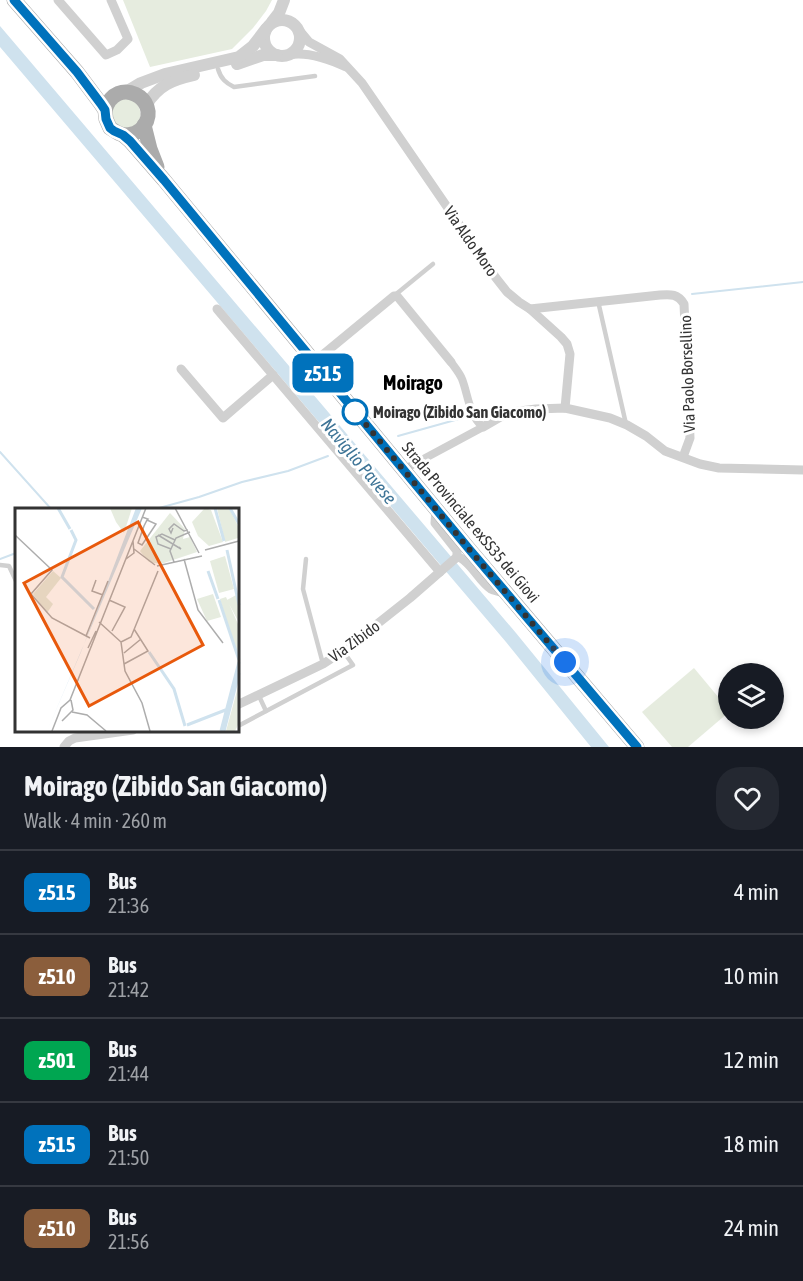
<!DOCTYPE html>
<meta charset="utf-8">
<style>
body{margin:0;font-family:"Asap Condensed",sans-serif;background:#242831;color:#f1f3f6;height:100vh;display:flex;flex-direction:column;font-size:22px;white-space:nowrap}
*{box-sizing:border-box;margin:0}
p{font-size:20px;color:#9ea1a6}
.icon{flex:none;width:33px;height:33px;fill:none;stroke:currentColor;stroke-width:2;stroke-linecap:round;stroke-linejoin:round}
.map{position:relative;height:747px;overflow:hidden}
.sheet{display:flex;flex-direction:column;background:#171b24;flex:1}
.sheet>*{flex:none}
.badge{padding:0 12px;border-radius:9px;font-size:21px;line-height:39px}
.tools{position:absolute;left:718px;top:663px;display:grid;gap:12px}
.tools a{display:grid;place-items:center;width:66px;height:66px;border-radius:50%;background:#171b24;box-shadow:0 3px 9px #0003;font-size:30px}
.you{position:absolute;width:30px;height:30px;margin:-15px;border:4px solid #fff;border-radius:50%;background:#1a73e8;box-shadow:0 0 0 9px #1a73e833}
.map>.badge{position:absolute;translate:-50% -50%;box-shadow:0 0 0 3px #fff}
.round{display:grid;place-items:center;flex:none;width:63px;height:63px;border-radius:24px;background:#242831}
.head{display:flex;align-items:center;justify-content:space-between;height:102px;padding:0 24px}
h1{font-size:28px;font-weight:700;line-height:45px}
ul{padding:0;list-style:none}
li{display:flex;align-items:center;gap:18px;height:84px;padding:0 24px;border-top:2px solid #363941}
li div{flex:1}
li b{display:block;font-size:22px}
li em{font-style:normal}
li .badge{min-width:66px;font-weight:700;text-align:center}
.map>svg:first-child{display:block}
</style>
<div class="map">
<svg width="803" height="747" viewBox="0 0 803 747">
<rect width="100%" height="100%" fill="#fff"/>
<!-- green -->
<g fill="#e6ecdf">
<polygon points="123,0 272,0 266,11 253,28 232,49 150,67"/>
<path d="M 122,99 C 122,99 131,99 132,100 C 141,104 144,119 135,125 C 133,127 129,128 126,129 L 112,123 L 111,108 Z"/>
<polygon points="694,668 729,710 729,712 688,747 672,747 642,712"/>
</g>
<!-- water -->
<polygon fill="#cfe2ee" points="0,26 516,633 609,747 591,747 506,642 0,47"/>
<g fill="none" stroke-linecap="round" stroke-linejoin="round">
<!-- stream -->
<g stroke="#cfe2ee" stroke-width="2">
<polyline points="692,294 803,282"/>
<polyline points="398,436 466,417"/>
<polyline points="0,452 52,510"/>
<polyline points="152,510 199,497 242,482 288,471 328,456"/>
<polyline points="0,559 16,553"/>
</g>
<!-- service -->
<g stroke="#d0d0d0" stroke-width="4.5">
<path d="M 218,69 C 221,79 226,83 234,87 L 315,76"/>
<polyline points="395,295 433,264"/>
<polyline points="598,301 626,424"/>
<polyline points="306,559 303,589 323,664"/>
<polyline points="0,565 9,566 16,581"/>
<polyline points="259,696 266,711"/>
<polyline points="240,725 353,665 343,651"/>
</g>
<!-- pedestrian -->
<path stroke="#d0d0d0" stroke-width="8" d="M 403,470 L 483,427 C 469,416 468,394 462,379 C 459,372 455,368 451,362"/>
<!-- minor -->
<g stroke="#d0d0d0" stroke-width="9">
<polyline points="58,0 106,55 117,50 128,39 111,0"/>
<polyline points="299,30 309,42 340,59 362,83 496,278 507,292 519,302 530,309 561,337 567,344 570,354 565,408"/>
<path d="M 288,55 C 307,51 329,59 346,67"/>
<polyline points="217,309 440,572"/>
<path d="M 530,309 L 660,295 C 671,294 678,294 684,304 L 690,438 L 683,457"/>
<polyline points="314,362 394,296 397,296 451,362"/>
<polyline points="181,369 223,418 273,375"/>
<polyline points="483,427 502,416 512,412 536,409 565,408 610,418 627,425 646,436 665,451 700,464 719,468 803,470"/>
<polyline points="436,509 435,523 457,551 457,557"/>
<path d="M 457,557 C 469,558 479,582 491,589 C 495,591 501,592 505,593"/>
<polyline points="237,705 323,664 343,651 410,598 457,557"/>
<polyline points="64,747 69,741 75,738 133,730"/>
</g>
<!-- tertiary -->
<g stroke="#d0d0d0" stroke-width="12">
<circle cx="282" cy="38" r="18"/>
<polyline points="272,22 279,13 284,0"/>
<polyline points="237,64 263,55 277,55"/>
<polyline points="126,92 141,83 165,74 239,57 253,46 266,29"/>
<path d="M 146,105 C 159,85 172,80 194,75"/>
</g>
<!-- primary -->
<g stroke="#ababab" stroke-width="15">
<polyline points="14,0 77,72 101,104 105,110 106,119 110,128 118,133 123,135 130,141 164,180 469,549 637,747"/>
<path d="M 105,110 C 116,74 162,99 144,126 C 139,133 131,135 123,135"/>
<polyline points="144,125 150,149 157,167"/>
</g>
</g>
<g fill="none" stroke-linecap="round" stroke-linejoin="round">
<defs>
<polyline id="line" points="14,0 77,72 101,104 105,110 106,119 110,128 114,131 123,135 130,141 164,180 469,549 637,747"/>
</defs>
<!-- line casing -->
<use href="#line" stroke="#fff" stroke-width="14"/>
<!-- line -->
<use href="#line" stroke="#0072bc" stroke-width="9"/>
<!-- walk -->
<polyline stroke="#333" stroke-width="6" stroke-dasharray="0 10.8" points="355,412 354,410 469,549 565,662"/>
</g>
<!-- markers -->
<circle fill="#fff" stroke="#0072bc" stroke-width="3" cx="355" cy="412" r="12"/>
<g text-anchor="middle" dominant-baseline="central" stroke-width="6" stroke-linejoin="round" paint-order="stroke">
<!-- street labels -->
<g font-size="16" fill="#333" stroke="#fff">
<text transform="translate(471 241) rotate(55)">Via Aldo Moro</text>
<text transform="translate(687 374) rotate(-92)">Via Paolo Borsellino</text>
<text transform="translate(471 522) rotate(50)">Strada Provinciale exSS35 dei Giovi</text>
<text transform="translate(354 641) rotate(-36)">Via Zibido</text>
</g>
<!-- stop labels -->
<g font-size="16" font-weight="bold" fill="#333" stroke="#fff" text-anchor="start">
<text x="373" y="412">Moirago (Zibido San Giacomo)</text>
</g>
<!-- water labels -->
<g font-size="18" font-style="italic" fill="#3f7597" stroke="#fff">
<text transform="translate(359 461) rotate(50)">Naviglio Pavese</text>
</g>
<!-- quarter labels -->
<g font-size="20" font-weight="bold" fill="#000" stroke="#fff">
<text x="413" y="382">Moirago</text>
</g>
</g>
<!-- overview -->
<g transform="translate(15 508)">
<rect width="224" height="224" fill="#fff"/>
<path d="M 95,0 L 117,0 L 109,25 L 101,14 ZM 190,0 L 196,2 L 208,34 L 194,38 L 183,28 L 177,14 ZM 202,0 L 214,0 L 223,18 L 223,30 L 210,34 ZM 155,5 L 170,21 L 168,31 L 175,29 L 182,44 L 146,56 L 134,54 L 125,43 ZM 210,48 L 219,81 L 204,85 L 195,53 ZM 38,63 L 46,70 L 31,89 L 38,96 L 32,105 L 18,86 ZM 198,86 L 206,109 L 192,113 L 182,91 ZM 223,86 L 224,86 L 223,113 L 212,92 ZM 211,89 L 223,116 L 223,151 L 205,91 ZM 223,179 L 223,217 L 220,223 L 211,223 Z" fill="#e6ecdf"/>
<path d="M 121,0 L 127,0 L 32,223 L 66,144 Z" fill="#cfe2ee"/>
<path fill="none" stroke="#cfe2ee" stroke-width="3" d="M 43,0 L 55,21M 200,0 L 209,33M 215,0 L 224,16M 56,22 L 61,32 L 47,69 L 79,101M 212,42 L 224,97M 193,63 L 203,91M 204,92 L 224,152M 134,144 L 159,181 L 170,218M 172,217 L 213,201M 206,223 L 224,154M 209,223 L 224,165"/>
<path fill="none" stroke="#adadad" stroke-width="1.5" d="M 160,0 L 184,45M 127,9 L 133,11 L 132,12 L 129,18 L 123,35 L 127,37 L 141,16 L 132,12M 158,20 L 156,25 L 154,21 L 159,16 L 169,23 L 173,22M 0,27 L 37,62 L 16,86M 143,27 L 166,41 L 164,39M 119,41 L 140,57M 156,41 L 143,36 L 141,29 L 147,26 L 160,32M 190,42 L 224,33M 111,51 L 119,45 L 118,33M 169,51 L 183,102 L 208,135M 159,54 L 155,43 L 161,30 L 175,24M 142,58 L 187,48M 81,72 L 77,83 L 88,87M 16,86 L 37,110 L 75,130M 94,92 L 110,99 L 97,123M 84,114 L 106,134 L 110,163 L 127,195 L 135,223M 71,128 L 93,73M 106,134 L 116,129 L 143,63M 73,140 L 81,123M 109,145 L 126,131M 109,156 L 133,143 L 119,121M 57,204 L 72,207 L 91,223M 47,213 L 58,202 L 56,192M 37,223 L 46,200 L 55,192 L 131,0"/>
<path fill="#e8590c" fill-opacity="0.15" stroke="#e8590c" stroke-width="3" d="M 123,14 L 188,137 L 74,198 L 9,75 Z"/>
<rect width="224" height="224" fill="none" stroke="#333" stroke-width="3"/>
</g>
</svg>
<div class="tools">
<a><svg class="icon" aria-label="layers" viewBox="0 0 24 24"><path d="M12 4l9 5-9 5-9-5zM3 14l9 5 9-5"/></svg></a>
</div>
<div class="you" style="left:565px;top:662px"></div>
<b class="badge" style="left:323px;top:373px;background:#0072bc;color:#fff">z515</b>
</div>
<section class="sheet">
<div class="head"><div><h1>Moirago (Zibido San Giacomo)</h1><p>Walk · 4 min · 260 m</p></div><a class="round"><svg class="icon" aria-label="heart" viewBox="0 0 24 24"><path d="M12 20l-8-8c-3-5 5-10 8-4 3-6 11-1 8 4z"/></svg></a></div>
<ul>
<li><span class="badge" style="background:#0072bc;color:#fff">z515</span><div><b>Bus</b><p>21:36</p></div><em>4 min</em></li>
<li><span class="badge" style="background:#8b5e3c;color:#fff">z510</span><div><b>Bus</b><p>21:42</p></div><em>10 min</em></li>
<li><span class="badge" style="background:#00a651;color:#fff">z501</span><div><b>Bus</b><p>21:44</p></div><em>12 min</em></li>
<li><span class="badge" style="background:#0072bc;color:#fff">z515</span><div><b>Bus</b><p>21:50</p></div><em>18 min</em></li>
<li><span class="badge" style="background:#8b5e3c;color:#fff">z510</span><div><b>Bus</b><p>21:56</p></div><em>24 min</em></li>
</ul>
</section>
